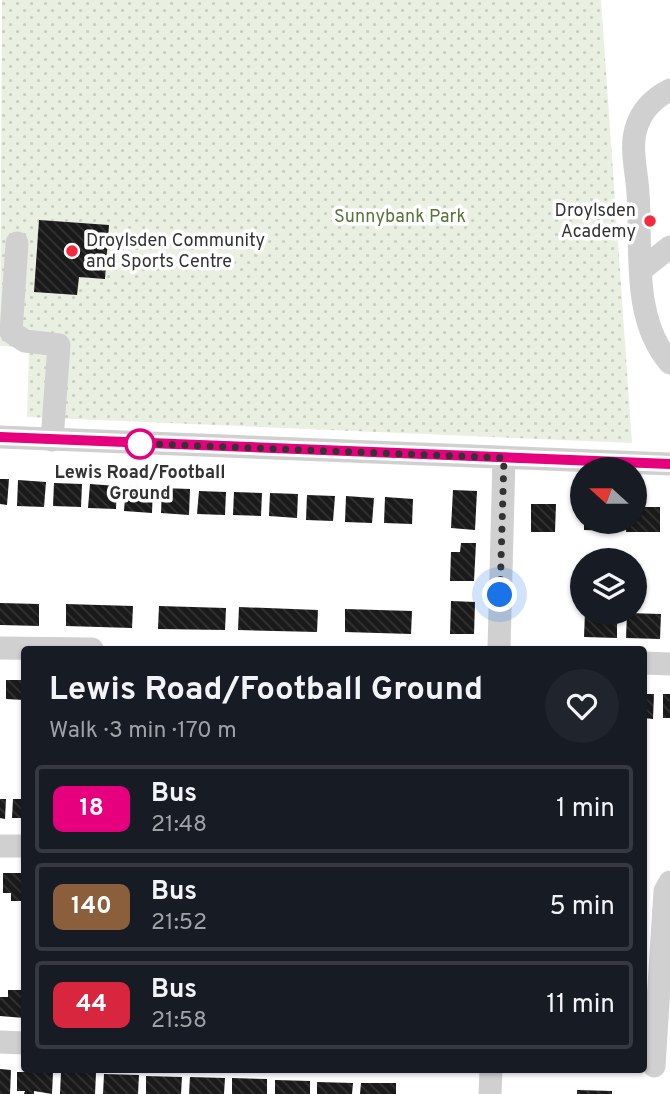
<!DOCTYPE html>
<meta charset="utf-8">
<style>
body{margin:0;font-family:Overpass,sans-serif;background:#20242c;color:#f1f3f6;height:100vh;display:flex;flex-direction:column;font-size:26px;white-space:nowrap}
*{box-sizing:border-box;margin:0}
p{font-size:23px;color:#9ea1a6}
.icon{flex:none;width:38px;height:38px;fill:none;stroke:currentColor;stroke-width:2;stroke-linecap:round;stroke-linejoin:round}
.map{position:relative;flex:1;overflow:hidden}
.details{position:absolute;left:21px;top:646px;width:626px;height:427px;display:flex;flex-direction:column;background:#171b24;border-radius:7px;box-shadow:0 2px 5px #0004}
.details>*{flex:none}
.badge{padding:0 14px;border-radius:10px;font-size:24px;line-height:46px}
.needle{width:46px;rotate:291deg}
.controls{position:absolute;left:570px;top:457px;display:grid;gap:14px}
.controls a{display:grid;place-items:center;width:77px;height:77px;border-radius:50%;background:#171b24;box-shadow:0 2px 5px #0004;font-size:35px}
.you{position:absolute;width:35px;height:35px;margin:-18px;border:5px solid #fff;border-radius:50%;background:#1a73e8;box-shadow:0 0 0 10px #1a73e833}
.map>.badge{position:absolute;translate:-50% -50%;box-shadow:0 0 0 4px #fff}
.round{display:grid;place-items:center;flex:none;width:74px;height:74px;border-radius:37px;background:#20242c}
.head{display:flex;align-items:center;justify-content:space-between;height:119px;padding:0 28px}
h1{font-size:33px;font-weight:700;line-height:52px}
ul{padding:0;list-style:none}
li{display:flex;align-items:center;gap:21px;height:88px;margin:0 14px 10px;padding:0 14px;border:4px solid #363941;border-radius:7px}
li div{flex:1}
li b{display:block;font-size:26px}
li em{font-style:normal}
li .badge{min-width:77px;font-weight:700;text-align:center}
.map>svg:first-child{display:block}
</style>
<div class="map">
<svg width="670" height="1094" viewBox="0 0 670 1094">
<defs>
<pattern id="park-dots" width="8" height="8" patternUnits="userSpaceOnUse" patternTransform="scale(1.75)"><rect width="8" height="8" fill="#e9f0e1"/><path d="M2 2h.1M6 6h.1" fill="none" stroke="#c8cec2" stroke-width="1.8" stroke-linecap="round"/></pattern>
<pattern id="building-back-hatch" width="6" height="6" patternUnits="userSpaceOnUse" patternTransform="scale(1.75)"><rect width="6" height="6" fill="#1a1a1a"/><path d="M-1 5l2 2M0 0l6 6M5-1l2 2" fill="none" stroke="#333"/></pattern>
</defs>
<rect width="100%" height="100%" fill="#fff"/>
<!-- park -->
<polygon fill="url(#park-dots)" points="2,0 601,0 632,443 27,417 29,347 0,346"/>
<!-- building -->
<g fill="url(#building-back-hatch)">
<polygon points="39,220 109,225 105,279 79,277 77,295 34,292"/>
<polygon points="0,479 9,479 7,505 0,504"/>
<polygon points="18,480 46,482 44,507 17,506"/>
<polygon points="54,483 82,484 81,507 53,506"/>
<polygon points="90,484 117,486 116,509 88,508"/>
<polygon points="126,486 153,487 152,513 124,511"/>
<polygon points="162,488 190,489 189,515 161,513"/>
<polygon points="453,490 477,491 475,530 451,528"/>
<polygon points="199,491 226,492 225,515 197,514"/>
<polygon points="234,492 262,493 261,516 233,515"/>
<polygon points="270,493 298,494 297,518 269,516"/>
<polygon points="307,495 335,496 333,521 306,520"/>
<polygon points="346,496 374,498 372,523 345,522"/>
<polygon points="385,497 413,499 412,524 384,523"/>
<polygon points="531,504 556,504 555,532 531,532"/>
<polygon points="635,507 660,507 660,532 626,532 626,522 635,522"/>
<polygon points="584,522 618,522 618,531 584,530"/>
<polygon points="461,543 476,543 474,581 450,581 451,552 460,552"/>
<rect x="635" y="574" width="9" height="11"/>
<polygon points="451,601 475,602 474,634 450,634"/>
<polygon points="0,603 39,604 39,626 0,625"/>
<polygon points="66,604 133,606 132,628 66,626"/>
<polygon points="159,606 226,608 225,630 158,629"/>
<polygon points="239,607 318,610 317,632 238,630"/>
<polygon points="345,609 412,611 411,634 345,632"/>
<polygon points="585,612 617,613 617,638 584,637"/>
<polygon points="627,613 661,614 660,639 626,638"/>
<polygon points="6,680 24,680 24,700 6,699"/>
<polygon points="644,694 654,694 653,719 644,718"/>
<rect x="663" y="694" width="7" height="24"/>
<polygon points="0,799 6,799 5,819 0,818"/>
<polygon points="13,799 24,799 24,818 12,818"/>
<polygon points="3,873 24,873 24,901 11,901 11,893 3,893"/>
<polygon points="8,990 24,990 24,1018 0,1016 0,997 8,997"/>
<polygon points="0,1069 11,1070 10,1094 0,1094"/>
<polygon points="17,1072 53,1072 52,1094 34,1091 34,1094 24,1094 25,1091 17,1091"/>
<polygon points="61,1072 96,1073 95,1094 60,1094"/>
<polygon points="104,1074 139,1075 138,1094 103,1094"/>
<polygon points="146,1076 182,1077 181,1094 146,1094"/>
<polygon points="190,1077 225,1078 224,1094 189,1094"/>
<polygon points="232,1078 267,1079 267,1094 232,1094"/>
<polygon points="275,1080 310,1081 310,1094 275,1094"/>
<polygon points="317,1082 353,1083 352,1094 317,1094"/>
<polygon points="361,1083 396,1083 396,1094 360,1094"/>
<polygon points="577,1090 612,1091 612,1094 577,1094"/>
</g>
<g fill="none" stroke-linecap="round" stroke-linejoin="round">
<!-- minor -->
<g stroke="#d0d0d0" stroke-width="23">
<path d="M 670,90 C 654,98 641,111 636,129 C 630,148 637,173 638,193 C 642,248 631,318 670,363"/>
<polyline points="17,243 11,332 25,341 59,345 52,440"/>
<polyline points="641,270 670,247"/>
<polyline points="0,437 670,464"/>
<polyline points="0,648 92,649"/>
<polyline points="499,649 504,458"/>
<polyline points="644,663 670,664"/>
<polyline points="0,846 24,846"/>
<polyline points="0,1042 24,1043"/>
<polyline points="654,1066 665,891 670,882"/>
<polyline points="490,1094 491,1069"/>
</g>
</g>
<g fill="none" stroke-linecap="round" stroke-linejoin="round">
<defs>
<polyline id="line" points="0,437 670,464"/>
</defs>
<!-- line casing -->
<use href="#line" stroke="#fff" stroke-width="16"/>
<!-- line -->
<use href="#line" stroke="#e6007e" stroke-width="10"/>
<!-- walk -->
<polyline stroke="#333" stroke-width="7" stroke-dasharray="0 12.6" points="140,444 131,443 504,458 500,595"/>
</g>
<!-- markers -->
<g fill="#f6293f" stroke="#fff" stroke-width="2.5">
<circle cx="650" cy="221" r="7"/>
<circle cx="72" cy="251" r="7"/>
</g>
<circle fill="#fff" stroke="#e6007e" stroke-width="3.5" cx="140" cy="444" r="14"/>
<g text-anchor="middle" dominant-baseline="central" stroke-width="7" stroke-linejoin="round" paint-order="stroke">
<!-- poi labels -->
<g font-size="18" fill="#333" stroke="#fff" text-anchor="end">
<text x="636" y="211">Droylsden<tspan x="636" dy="21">Academy</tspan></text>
<text x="86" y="241" text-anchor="start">Droylsden Community<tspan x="86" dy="21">and Sports Centre</tspan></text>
</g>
<!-- park labels -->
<g font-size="18" fill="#57743a" stroke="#fff">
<text x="400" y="217">Sunnybank Park</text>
</g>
<!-- stop labels -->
<g font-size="18" font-weight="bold" fill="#333" stroke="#fff">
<text x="140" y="473">Lewis Road/Football<tspan x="140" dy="21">Ground</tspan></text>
</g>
</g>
</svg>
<div class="controls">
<a><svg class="needle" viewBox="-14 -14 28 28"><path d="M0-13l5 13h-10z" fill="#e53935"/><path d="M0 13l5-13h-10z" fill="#9ea1a6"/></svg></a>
<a><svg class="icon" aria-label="layers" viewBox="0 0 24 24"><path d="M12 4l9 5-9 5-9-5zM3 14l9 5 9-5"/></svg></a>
</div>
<div class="you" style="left:500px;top:595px"></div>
<section class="details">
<div class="head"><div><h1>Lewis Road/Football Ground</h1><p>Walk · 3 min · 170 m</p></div><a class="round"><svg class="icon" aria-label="heart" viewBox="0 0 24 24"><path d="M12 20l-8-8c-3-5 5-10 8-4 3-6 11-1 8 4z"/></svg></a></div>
<ul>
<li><span class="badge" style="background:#e6007e;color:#fff">18</span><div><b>Bus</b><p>21:48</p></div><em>1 min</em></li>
<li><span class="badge" style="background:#8b5e3c;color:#fff">140</span><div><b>Bus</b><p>21:52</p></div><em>5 min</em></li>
<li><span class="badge" style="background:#d7263d;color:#fff">44</span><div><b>Bus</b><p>21:58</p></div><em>11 min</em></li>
</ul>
</section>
</div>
